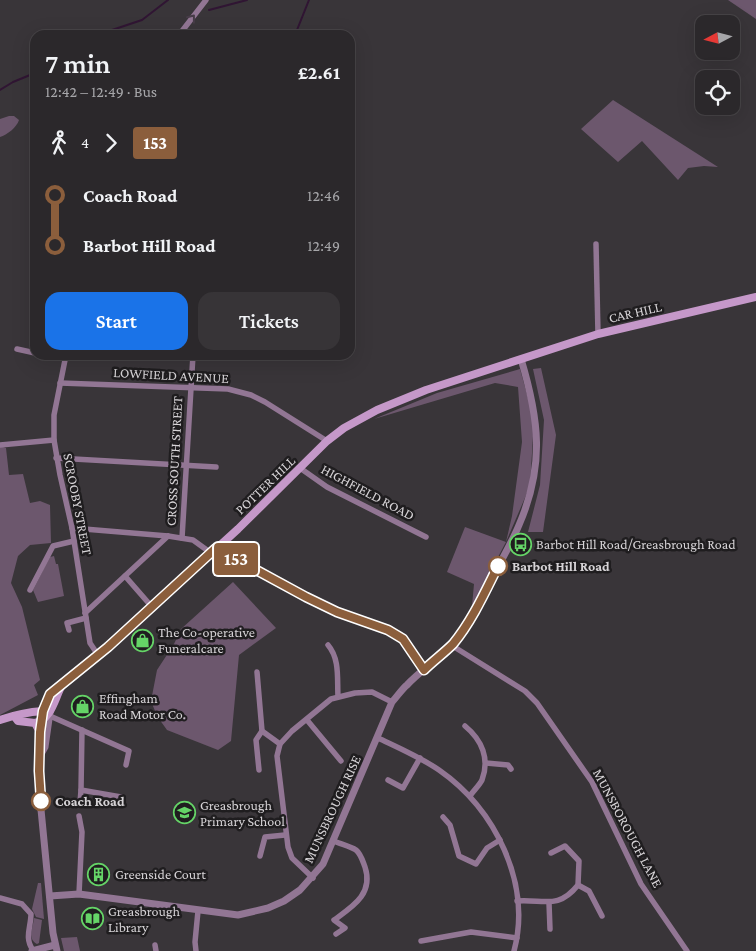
<!DOCTYPE html>
<meta charset="utf-8">
<style>
body{margin:0;font-family:"Crimson Pro",serif;background:#373437;color:#f1f3f6;height:100vh;display:flex;flex-direction:column;font-size:19px;white-space:nowrap}
*{box-sizing:border-box;margin:0}
p{font-size:16px;color:#a6a6a9}
.icon{flex:none;width:28px;height:28px;fill:none;stroke:currentColor;stroke-width:2;stroke-linecap:round;stroke-linejoin:round}
.map{position:relative;flex:1;overflow:hidden}
.sheet{position:absolute;left:30px;top:30px;width:325px;height:330px;display:flex;flex-direction:column;background:#2b282b;border-radius:15px;box-shadow:0 5px 20px #0002,0 0 0 1px #474447}
.sheet>*{flex:none}
.badge{padding:0 10px;border-radius:4px;font-size:18px;line-height:32px}
.needle{width:32px;rotate:263deg}
.controls{position:absolute;left:695px;top:15px;display:grid;gap:10px}
.controls a{display:grid;place-items:center;width:45px;height:45px;border-radius:10px;background:#2b282b;box-shadow:0 5px 20px #0002,0 0 0 1px #474447;font-size:25px}
.map>.badge{position:absolute;translate:-50% -50%;box-shadow:0 0 0 2px #fff}
.legs{display:flex;align-items:center;gap:8px;height:55px;padding:0 15px;font-size:16px}
.legs p{margin-inline-start:auto}
.overview{display:flex;align-items:center;justify-content:space-between;height:85px;padding:0 15px}
h1{font-size:28px;font-weight:600;line-height:38px}
.button{display:flex;gap:10px;margin-top:auto;padding:10px 15px}
.button a{flex:1;height:58px;border-radius:15px;background:#1a73e8;color:#fff;font-size:20px;font-weight:600;line-height:58px;text-align:center}
.button a+a{background:#373437;color:#f1f3f6}
ul{padding:0 15px;list-style:none}
li{display:flex;align-items:center;gap:18px;height:50px;font-size:19px}
li i{display:grid;place-items:center;width:8px;height:100%;margin:0 6px;background:currentColor}
li i::after{content:'';width:12px;height:12px;margin:-6px;border:4px solid;border-radius:50%;background:#2b282b}
li p{margin-inline-start:auto}
li:first-child i{background:linear-gradient(#0000 50%,currentColor 0)}
li:last-child i{background:linear-gradient(currentColor 50%,#0000 0)}
.map>svg:first-child{display:block}
</style>
<div class="map">
<svg width="756" height="951" viewBox="0 0 756 951">
<rect width="100%" height="100%" fill="#393539"/>
<!-- green -->
<g fill="#6c576d">
<polygon points="728,0 756,0 756,19"/>
<polygon points="613,100 718,167 704,166 688,168 678,180 642,141 618,162 581,129"/>
<path d="M 9,116 L 14,116 L 19,120 C 17,127 7,135 0,137 L 0,119 Z"/>
<polygon points="541,368 556,435 543,532 528,532 540,485 544,420 533,369"/>
<polygon points="520,369 534,420 530,486 506,542 472,606 474,584 447,572 465,527 506,542 512,516 522,442 518,387 495,383 374,419 437,393"/>
<polygon points="0,446 6,448 9,475 23,474 30,503 40,501 50,505 51,543 30,545 18,556 11,583 22,607 40,680 34,685 38,695 0,715"/>
<polygon points="54,556 56,564 58,564 64,596 38,602 33,590 50,557"/>
<polygon points="233,582 276,628 239,655 231,741 218,750 167,730 157,716 151,701 157,670 174,644 181,629"/>
<polygon points="38,883 41,883 44,919 36,917 32,909"/>
<path d="M 34,918 L 42,920 L 39,943 L 37,944 C 27,939 33,928 34,918 Z"/>
<polygon points="77,937 80,951 64,951 61,938"/>
</g>
<g fill="none" stroke-linecap="round" stroke-linejoin="round">
<!-- stream -->
<g stroke="#301533" stroke-width="2">
<polyline points="209,10 247,0"/>
<polyline points="97,35 142,20 168,0"/>
<polyline points="295,35 309,0"/>
<polyline points="0,90 13,82 35,73"/>
</g>
<!-- minor -->
<g stroke="#927694" stroke-width="5.5">
<polyline points="179,35 206,0"/>
<polyline points="596,244 598,334"/>
<polyline points="17,349 35,353"/>
<polyline points="50,355 66,358"/>
<polyline points="66,355 54,415 54,440 60,475 72,528 90,643 98,655"/>
<polyline points="60,383 228,389 251,395 265,402 327,441"/>
<polyline points="0,445 54,440"/>
<polyline points="56,458 216,467"/>
<polyline points="300,468 327,487 426,537"/>
<polyline points="72,528 168,536 193,540 211,553"/>
<polyline points="182,538 193,355"/>
<polyline points="216,548 289,589 324,606 388,630 403,639 423,670"/>
<polyline points="125,576 152,607"/>
<polyline points="30,590 53,546 74,541"/>
<polyline points="85,613 168,536"/>
<polyline points="69,630 67,623 86,618"/>
<path d="M 328,645 C 340,659 337,679 338,696"/>
<polyline points="451,645 525,691 537,703 592,782 641,884 687,951"/>
<polyline points="257,672 262,731 280,744"/>
<polyline points="50,716 129,751 126,765"/>
<polyline points="307,720 341,761"/>
<path d="M 465,726 C 482,740 490,759 482,780 C 479,786 473,791 470,796"/>
<polyline points="82,730 81,790 121,797"/>
<path d="M 378,738 C 399,748 420,757 439,770 C 495,809 532,883 514,951"/>
<polyline points="486,763 508,765 511,769"/>
<polyline points="259,770 256,740 262,731"/>
<polyline points="388,780 403,788 420,758"/>
<polyline points="80,803 81,790"/>
<polyline points="79,816 82,832 79,894"/>
<polyline points="443,817 450,825 459,856 476,864 487,848 500,840"/>
<path d="M 334,841 C 340,844 350,846 356,850 C 361,854 363,862 365,867 C 374,894 352,907 334,920 L 345,928 L 336,934"/>
<polyline points="260,856 265,837 285,835"/>
<polyline points="313,878 292,858 288,847 277,756 280,744 292,731 331,699 355,693 372,692 392,702"/>
<polyline points="578,885 589,891 602,916"/>
<path d="M 0,898 L 22,904 L 31,914 C 31,927 24,938 33,950"/>
<path d="M 517,901 C 544,899 558,910 578,885 L 579,861 L 565,846 L 551,853"/>
<polyline points="549,903 550,929"/>
<polyline points="421,941 471,932 517,938"/>
<polyline points="155,945 156,951"/>
<polyline points="196,951 195,942 198,911"/>
</g>
<!-- tertiary -->
<g stroke="#927694" stroke-width="7">
<polyline points="43,715 40,744 39,789 53,933 57,951"/>
<polyline points="41,754 45,747 50,712"/>
<path d="M 50,896 L 79,894 L 238,915 L 268,908 L 284,901 L 300,890 L 323,864 L 392,702 C 397,697 401,690 407,685 C 421,670 439,659 452,644 C 471,624 482,597 495,573 C 503,557 512,542 519,525 C 545,465 539,419 521,359"/>
<polyline points="32,951 55,945"/>
</g>
<!-- secondary -->
<g stroke="#c598c9" stroke-width="8">
<polyline points="43,711 50,694 125,632 238,529 327,441 344,428 377,410 426,390 598,334 756,297"/>
<polyline points="15,717 18,721 35,723 40,732"/>
<path d="M 0,720 C 14,715 28,712 43,711"/>
<path d="M 35,723 C 51,719 54,701 61,687"/>
</g>
</g>
<!-- one-way arrows -->
<defs><path id="oneway-chevron" d="M-2-3.5L2.5 0L-2 3.5" fill="none" stroke-width="1.6" stroke-linecap="round" stroke-linejoin="round" transform="scale(1.25)"/></defs>
<use stroke="#473c48" href="#oneway-chevron" transform="translate(192 18) rotate(-52)"/>
<g fill="none" stroke-linecap="round" stroke-linejoin="round">
<defs>
<path id="line-1" d="M 41,801 L 39,771 L 40,732 L 43,711 L 50,694 L 108,647 L 216,548 L 306,597 L 337,612 L 388,630 L 403,639 L 424,670 C 433,661 444,653 453,644 C 472,621 485,592 498,566"/>
</defs>
<!-- line-1 casing -->
<use href="#line-1" stroke="#fff" stroke-width="11"/>
<!-- line-1 -->
<use href="#line-1" stroke="#8b5e3c" stroke-width="8"/>
</g>
<!-- icons -->
<defs>
<symbol id="bus-ring" viewBox="-11 -11 22 22"><circle r="9.5" fill="#1f1d1f" stroke="#65d467" stroke-width="1.5"/><path d="M-5-6H5V4H4V6H2V4H-2V6H-4V4H-5ZM-3.5-4V0h7V-4ZM-3.5 1.2v1.5H-2V1.2ZM2 1.2v1.5H3.5V1.2Z" fill="#65d467"/></symbol>
<symbol id="shop-ring" viewBox="-11 -11 22 22"><circle r="9.5" fill="#1f1d1f" stroke="#65d467" stroke-width="1.5"/><path d="M-5-2.5h2.3a2.7 3.5 0 0 1 5.4 0H5L5.5 6h-11ZM-1.5-2.5h3a1.5 2.3 0 0 0-3 0Z" fill="#65d467"/></symbol>
<symbol id="school-ring" viewBox="-11 -11 22 22"><circle r="9.5" fill="#1f1d1f" stroke="#65d467" stroke-width="1.5"/><path d="M0-5L7-2L0 1L-7-2ZM-4 1L0 2.5L4 1V4Q0 6-4 4Z" fill="#65d467"/></symbol>
<symbol id="building-ring" viewBox="-11 -11 22 22"><circle r="9.5" fill="#1f1d1f" stroke="#65d467" stroke-width="1.5"/><path d="M-4-6H4V6H1V3H-1V6H-4ZM-2.5-4.3h1.7v1.8h-1.7ZM.8-4.3h1.7v1.8H.8ZM-2.5-1h1.7V.8h-1.7ZM.8-1h1.7V.8H.8Z" fill="#65d467"/></symbol>
<symbol id="library-ring" viewBox="-11 -11 22 22"><circle r="9.5" fill="#1f1d1f" stroke="#65d467" stroke-width="1.5"/><path d="M-6-4Q-3-5.5-.7-3.5V5Q-3 3-6 4ZM6-4Q3-5.5 .7-3.5V5Q3 3 6 4Z" fill="#65d467"/></symbol>
</defs>
<g fill-rule="evenodd">
<use href="#bus-ring" x="508" y="532" width="25" height="25"/>
<use href="#shop-ring" x="130" y="628" width="25" height="25"/>
<use href="#shop-ring" x="70" y="694" width="25" height="25"/>
<use href="#school-ring" x="172" y="800" width="25" height="25"/>
<use href="#building-ring" x="86" y="862" width="25" height="25"/>
<use href="#library-ring" x="80" y="906" width="25" height="25"/>
</g>
<!-- markers -->
<g fill="#fff" stroke="#8b5e3c" stroke-width="2.5">
<circle cx="498" cy="566" r="9"/>
<circle cx="41" cy="801" r="9"/>
</g>
<g text-anchor="middle" dominant-baseline="central" stroke-width="5" stroke-linejoin="round" paint-order="stroke">
<!-- street labels -->
<g font-size="14" fill="#d6d3d6" stroke="#1f1d1f">
<text transform="translate(635 312) rotate(-13)">CAR HILL</text>
<text transform="translate(171 375) rotate(3)">LOWFIELD AVENUE</text>
<text transform="translate(174 461) rotate(-87)">CROSS SOUTH STREET</text>
<text transform="translate(265 485) rotate(-44)">POTTER HILL</text>
<text transform="translate(368 492) rotate(28)">HIGHFIELD ROAD</text>
<text transform="translate(78 504) rotate(79)">SCROOBY STREET</text>
<text transform="translate(332 809) rotate(-65)">MUNSBROUGH RISE</text>
<text transform="translate(628 828) rotate(62)">MUNSBOROUGH LANE</text>
</g>
<!-- poi labels -->
<g font-size="14" fill="#d6d3d6" stroke="#1f1d1f" text-anchor="start">
<text x="536" y="544">Barbot Hill Road/Greasbrough Road</text>
<text x="158" y="632">The Co-operative<tspan x="158" dy="16">Funeralcare</tspan></text>
<text x="99" y="698">Effingham<tspan x="99" dy="16">Road Motor Co.</tspan></text>
<text x="200" y="805">Greasbrough<tspan x="200" dy="16">Primary School</tspan></text>
<text x="115" y="874">Greenside Court</text>
<text x="108" y="911">Greasbrough<tspan x="108" dy="16">Library</tspan></text>
</g>
<!-- stop labels -->
<g font-size="14" font-weight="bold" fill="#d6d3d6" stroke="#1f1d1f" text-anchor="start">
<text x="512" y="566">Barbot Hill Road</text>
<text x="55" y="801">Coach Road</text>
</g>
</g>
</svg>
<div class="controls">
<a><svg class="needle" viewBox="-14 -14 28 28"><path d="M0-13l5 13h-10z" fill="#e53935"/><path d="M0 13l5-13h-10z" fill="#a6a6a9"/></svg></a>
<a><svg class="icon" aria-label="locate" viewBox="0 0 24 24"><circle cx="12" cy="12" r="6"/><path d="M12 2v4M12 18v4M2 12h4M18 12h4"/></svg></a>
</div>
<b class="badge" style="left:236px;top:559px;background:#8b5e3c;color:#fff">153</b>
<section class="sheet">
<div class="overview"><div><h1>7 min</h1><p>12:42 – 12:49 · Bus</p></div><b>£2.61</b></div>
<div class="legs"><svg class="icon" aria-label="walk" viewBox="0 0 24 24"><circle cx="13" cy="4" r="2"/><path d="M13 8l-2 6 4 7M11 14l-3 7M7 12l3-4h3l4 4"/></svg>4<svg class="icon" aria-label="forward" viewBox="0 0 24 24"><path d="M9 5l7 7-7 7"/></svg><b class="badge" style="background:#8b5e3c;color:#fff">153</b></div>
<ul>
<li><i style="color:#8b5e3c"></i><b>Coach Road</b><p>12:46</p></li>
<li><i style="color:#8b5e3c"></i><b>Barbot Hill Road</b><p>12:49</p></li>
</ul>
<div class="button"><a>Start</a><a>Tickets</a></div>
</section>
</div>
